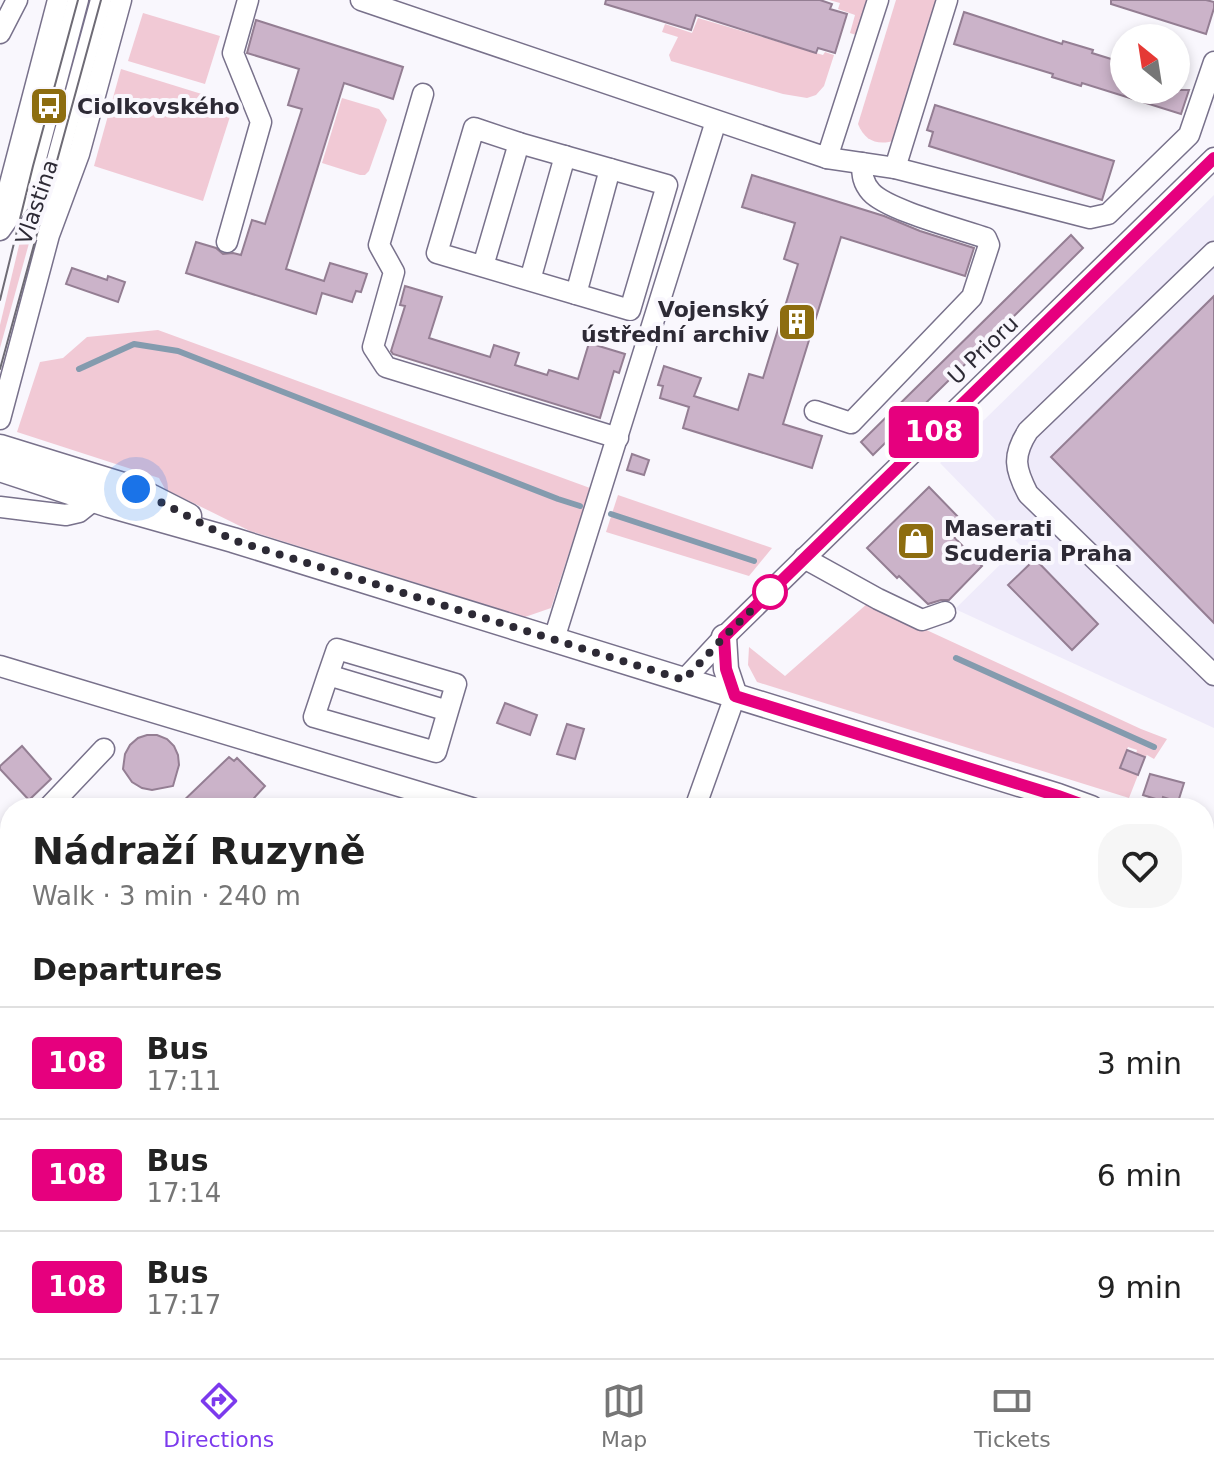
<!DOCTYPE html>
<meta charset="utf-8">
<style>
body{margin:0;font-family:"DejaVu Sans",sans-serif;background:#f6f6f6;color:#222;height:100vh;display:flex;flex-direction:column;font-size:30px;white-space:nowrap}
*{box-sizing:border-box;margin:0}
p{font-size:26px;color:#767676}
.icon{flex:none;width:44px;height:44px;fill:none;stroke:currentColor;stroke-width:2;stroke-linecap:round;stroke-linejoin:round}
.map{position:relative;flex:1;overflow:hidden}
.details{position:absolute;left:0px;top:798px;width:1214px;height:560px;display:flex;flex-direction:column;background:#fff;border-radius:32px 32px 0 0;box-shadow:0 4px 12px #0003}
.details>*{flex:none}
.badge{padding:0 16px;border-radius:6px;font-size:28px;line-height:52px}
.needle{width:52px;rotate:330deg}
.controls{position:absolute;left:1110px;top:24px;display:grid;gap:16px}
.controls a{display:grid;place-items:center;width:80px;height:80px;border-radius:50%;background:#fff;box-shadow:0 4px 12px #0003;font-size:40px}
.you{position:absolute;width:40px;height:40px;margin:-20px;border:6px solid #fff;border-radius:50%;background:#1a73e8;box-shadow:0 0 0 12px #1a73e833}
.map>.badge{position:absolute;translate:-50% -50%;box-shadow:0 0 0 4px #fff}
h2{padding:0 32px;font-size:30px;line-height:72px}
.round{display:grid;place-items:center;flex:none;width:84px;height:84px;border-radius:32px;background:#f6f6f6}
.overview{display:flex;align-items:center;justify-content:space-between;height:136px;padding:0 32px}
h1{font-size:38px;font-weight:800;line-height:60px}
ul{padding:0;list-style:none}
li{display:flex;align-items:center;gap:24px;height:112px;padding:0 32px;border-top:2px solid #e0e0e0}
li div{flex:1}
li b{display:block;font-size:30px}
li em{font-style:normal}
li .badge{min-width:88px;font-weight:700;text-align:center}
.dock{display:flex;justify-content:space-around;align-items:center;height:112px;border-top:2px solid #e0e0e0;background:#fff;font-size:22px;color:#767676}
.dock a{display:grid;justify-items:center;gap:4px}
.dock .selected{color:#7c3aed}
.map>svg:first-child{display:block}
</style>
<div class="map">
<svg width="1214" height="1358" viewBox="0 0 1214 1358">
<rect width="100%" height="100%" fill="#f9f7fd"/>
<!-- built -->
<g fill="#efebfa">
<polygon points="1214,195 1214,728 955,609 1020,545 940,463"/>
<polygon points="1214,933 1214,970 1204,977 1204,940"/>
<polygon points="1204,1234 1214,1244 1214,1358 905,1358 912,1348 1204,1348"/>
<polygon points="459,1348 505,1348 493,1358 448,1358"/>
</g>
<!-- green -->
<g fill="#f1c9d5">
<polygon points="829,0 867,0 856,35 850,33 855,15 838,9 840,3"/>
<path d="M 896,0 L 939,0 L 896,140 C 879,146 865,142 858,124 Z"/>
<polygon points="143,13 220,36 205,84 128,61"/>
<polygon points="698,18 823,55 825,52 834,55 824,86 816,95 807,98 783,94 671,61 669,55 678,37 662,32 665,24 692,33"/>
<polygon points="121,69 234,104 203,201 94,166"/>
<polygon points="342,98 379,109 387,120 369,171 365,175 360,175 322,163"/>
<polygon points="33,187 44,189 0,348 0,325"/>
<polygon points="158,330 590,488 551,608 525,617 250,531 165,489 159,478 17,432 40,362 63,358 87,337"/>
<polygon points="618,495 772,548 749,576 606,532"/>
<polygon points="868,603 1141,729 1167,739 1154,759 1147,755 1145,757 1136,754 1137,750 1128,747 1120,767 1138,775 1129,798 757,682 748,665 749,647 785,676"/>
</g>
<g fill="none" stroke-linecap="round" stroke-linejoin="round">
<!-- stream -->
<g stroke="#849bae" stroke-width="6">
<polyline points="79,369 134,344 178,351 558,499 580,506"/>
<polyline points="611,514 754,561"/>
<polyline points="956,658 1154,747"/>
<polyline points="718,1348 730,1358"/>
</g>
</g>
<!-- building -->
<g fill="#cbb3c9" stroke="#947e93" stroke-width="2">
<polygon points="606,0 820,0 832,4 830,9 847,14 835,53 818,48 816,53 696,15 691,30 605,4"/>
<polygon points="1111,0 1206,0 1214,2 1214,8 1206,34 1111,4"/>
<polygon points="964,12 1062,44 1063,41 1093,50 1092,53 1124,63 1124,90 1189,90 1181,114 1082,83 1081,86 1052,77 1053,74 954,44"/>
<polygon points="256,20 403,67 393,99 344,83 286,269 324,281 330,263 367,274 361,292 356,291 352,302 322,293 316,314 186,273 196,242 216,248 223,254 233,253 241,255 252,220 265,224 302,109 288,105 299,69 247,53"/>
<polygon points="935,105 1114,161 1102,200 929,146 933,132 927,130"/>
<polygon points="752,175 884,216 920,231 974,248 965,276 841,237 783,424 822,436 812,468 683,428 689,407 660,398 663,386 658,385 664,366 701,378 694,396 738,410 749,374 763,378 798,264 784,259 795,223 742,207"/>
<polygon points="1071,235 1083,248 873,455 861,442"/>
<polygon points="72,268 107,280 108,276 125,282 118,302 66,284"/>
<polygon points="405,286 442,297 429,338 490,357 494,345 519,353 515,365 547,375 549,370 578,379 589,343 625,354 619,373 614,371 600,418 393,354 391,351 405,306 400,305"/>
<polygon points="1214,296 1214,623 1051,457"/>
<polygon points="632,454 649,460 644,475 627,470"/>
<polygon points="929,487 963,522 951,534 982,566 949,600 941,600 928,604 899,576 897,578 867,548"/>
<polygon points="1035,559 1098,624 1072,650 1008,585"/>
<polygon points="505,703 537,715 530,735 497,723"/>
<polygon points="567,724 584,729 575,759 557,754"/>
<polygon points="147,735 157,735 167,739 174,746 178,755 179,765 173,786 152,790 142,788 132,782 123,769 125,754 130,745 138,738"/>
<polygon points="22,746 51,779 29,800 0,769 0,766"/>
<polygon points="1127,750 1145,757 1138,775 1120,768"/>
<polygon points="229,757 234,761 237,758 265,786 245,808 176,808"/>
<polygon points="1150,774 1184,783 1178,802 1163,797 1162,801 1143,795"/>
</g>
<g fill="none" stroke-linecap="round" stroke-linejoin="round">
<defs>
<g id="minor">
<polyline points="361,0 827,158 878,0"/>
<polyline points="0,33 17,0"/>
<polyline points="423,94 379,245 394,272 373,347 386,367 618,438"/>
<polygon points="474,128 519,143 667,185 630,310 437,253"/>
<polyline points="827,158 895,168 1090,218 1108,214 1189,135 1214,62"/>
<polyline points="895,168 947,0"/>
<polyline points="0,222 58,0"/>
<polyline points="0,230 27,192 78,0"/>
<polyline points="38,230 101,0"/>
<polyline points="227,242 261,122 233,53 248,0"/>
<path d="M 1214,252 L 1028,431 C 1012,456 1015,469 1028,494 L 1214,675"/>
<polyline points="483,266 519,143"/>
<polyline points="530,280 565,156"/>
<polyline points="576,294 610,169"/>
<path d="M 815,411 L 851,423 L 972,297 L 989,245 L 986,238 C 960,229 887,210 871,192 C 863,183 862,175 862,163"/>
<polyline points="0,419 49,235 79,154 121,0"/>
<polyline points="0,507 66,515 79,512 94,500"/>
<polyline points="804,558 878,599 922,620 945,612"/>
<polyline points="554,639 716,121"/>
<polyline points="0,666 472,808"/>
<polyline points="328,675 337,649 456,684 448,711 328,675 314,717 436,752 448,711"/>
<polyline points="684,680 724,637 1214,158"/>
<polyline points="48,808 104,749"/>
<polyline points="695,808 735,696"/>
<polyline points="0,858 10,848"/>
<polyline points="1204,1021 1214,1010"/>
<polyline points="1204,1086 1214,1112"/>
<polyline points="1204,1295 1214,1296"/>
<polyline points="889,1358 897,1348"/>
<polyline points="969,1358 979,1348"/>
</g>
<g id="major">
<polyline points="0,447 136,489 189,516"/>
<polyline points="0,469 109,505 233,540 1058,796 1091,808"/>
<polyline points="724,637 726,669 735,696"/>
<polyline points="1204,854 1214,859"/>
</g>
</defs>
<!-- minor casing -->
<use href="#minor" stroke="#78718b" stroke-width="23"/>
<!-- major casing -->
<use href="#major" stroke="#78718b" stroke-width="27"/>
<!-- minor -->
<use href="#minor" stroke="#fff" stroke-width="20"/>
<!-- major -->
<use href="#major" stroke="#fff" stroke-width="24"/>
<!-- tram -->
<g stroke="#6e6b75" stroke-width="2">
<polyline points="0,300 33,166 78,0"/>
<polyline points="0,369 101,0"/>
</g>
<defs>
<g id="rail">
<polyline points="1204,959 1214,951"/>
<polyline points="470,1358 482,1348"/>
</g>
</defs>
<!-- rail casing -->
<use href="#rail" stroke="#6e6b75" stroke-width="9"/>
<!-- rail -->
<use href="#rail" stroke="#f9f7fd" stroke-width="6" stroke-dasharray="18" stroke-linecap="butt"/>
</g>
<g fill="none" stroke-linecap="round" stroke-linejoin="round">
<defs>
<polyline id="line" points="1091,808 1058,796 735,696 726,669 724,637 1214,158"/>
</defs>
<!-- line casing -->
<use href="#line" stroke="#fff" stroke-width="18"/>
<!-- line -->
<use href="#line" stroke="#e6007e" stroke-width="12"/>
<!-- walk -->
<polyline stroke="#2d2a35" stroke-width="8" stroke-dasharray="0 14.4" points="136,489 233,540 684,680 724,637 770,592"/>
</g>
<!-- icons -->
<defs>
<symbol id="bus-square" viewBox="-11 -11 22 22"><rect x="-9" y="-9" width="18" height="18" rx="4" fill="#8d6d10" stroke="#f9f7fd"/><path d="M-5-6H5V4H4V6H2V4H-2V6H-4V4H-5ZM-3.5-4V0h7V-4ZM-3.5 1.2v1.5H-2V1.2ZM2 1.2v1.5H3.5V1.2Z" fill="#fff"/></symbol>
<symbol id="building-square" viewBox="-11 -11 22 22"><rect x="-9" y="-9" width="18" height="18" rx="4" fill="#8d6d10" stroke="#f9f7fd"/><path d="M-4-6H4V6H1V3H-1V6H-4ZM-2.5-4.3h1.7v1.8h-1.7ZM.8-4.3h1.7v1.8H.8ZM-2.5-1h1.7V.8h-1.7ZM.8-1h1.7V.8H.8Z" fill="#fff"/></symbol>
<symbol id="shop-square" viewBox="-11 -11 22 22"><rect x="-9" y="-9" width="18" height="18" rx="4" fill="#8d6d10" stroke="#f9f7fd"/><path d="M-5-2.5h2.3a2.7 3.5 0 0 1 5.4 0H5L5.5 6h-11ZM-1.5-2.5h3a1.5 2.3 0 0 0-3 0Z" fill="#fff"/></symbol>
</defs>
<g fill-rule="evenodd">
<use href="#bus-square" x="27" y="84" width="44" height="44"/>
<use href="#building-square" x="775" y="300" width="44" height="44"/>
<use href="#shop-square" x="894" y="519" width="44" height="44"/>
</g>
<!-- markers -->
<circle fill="#fff" stroke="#e6007e" stroke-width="4" cx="770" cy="592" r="16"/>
<g text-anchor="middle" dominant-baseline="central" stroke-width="8" stroke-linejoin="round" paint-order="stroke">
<!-- poi labels -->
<g font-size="22" font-weight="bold" fill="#2d2a35" stroke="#f9f7fd" text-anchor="start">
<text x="77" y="106">Ciolkovského</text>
<text x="769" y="309" text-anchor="end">Vojenský<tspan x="769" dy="25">ústřední archiv</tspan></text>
<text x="944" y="528">Maserati<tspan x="944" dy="25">Scuderia Praha</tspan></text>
</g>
<!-- street labels -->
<g font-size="22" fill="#2d2a35" stroke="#f9f7fd">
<text transform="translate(37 202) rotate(-71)">Vlastina</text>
<text transform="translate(983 350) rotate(-44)">U Prioru</text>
</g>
</g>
</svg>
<div class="controls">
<a><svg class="needle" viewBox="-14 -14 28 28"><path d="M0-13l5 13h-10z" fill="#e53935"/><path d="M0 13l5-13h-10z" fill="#767676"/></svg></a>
</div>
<div class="you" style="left:136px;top:489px"></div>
<b class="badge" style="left:934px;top:432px;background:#e6007e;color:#fff">108</b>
<section class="details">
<div class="overview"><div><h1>Nádraží Ruzyně</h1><p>Walk · 3 min · 240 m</p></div><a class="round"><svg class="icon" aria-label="heart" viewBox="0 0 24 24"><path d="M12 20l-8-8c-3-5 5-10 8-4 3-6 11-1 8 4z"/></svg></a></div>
<h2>Departures</h2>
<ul>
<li><span class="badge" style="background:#e6007e;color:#fff">108</span><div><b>Bus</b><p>17:11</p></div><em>3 min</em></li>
<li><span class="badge" style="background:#e6007e;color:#fff">108</span><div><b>Bus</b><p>17:14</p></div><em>6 min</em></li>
<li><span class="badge" style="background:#e6007e;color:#fff">108</span><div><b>Bus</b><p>17:17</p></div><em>9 min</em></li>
</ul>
</section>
</div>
<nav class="dock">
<a class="selected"><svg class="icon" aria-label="directions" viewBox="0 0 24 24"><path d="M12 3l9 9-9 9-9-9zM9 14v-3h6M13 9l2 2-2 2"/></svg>Directions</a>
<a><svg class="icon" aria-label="map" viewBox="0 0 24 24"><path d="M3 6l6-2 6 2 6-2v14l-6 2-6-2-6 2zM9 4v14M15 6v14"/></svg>Map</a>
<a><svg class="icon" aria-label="tickets" viewBox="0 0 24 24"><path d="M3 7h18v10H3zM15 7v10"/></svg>Tickets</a>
</nav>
